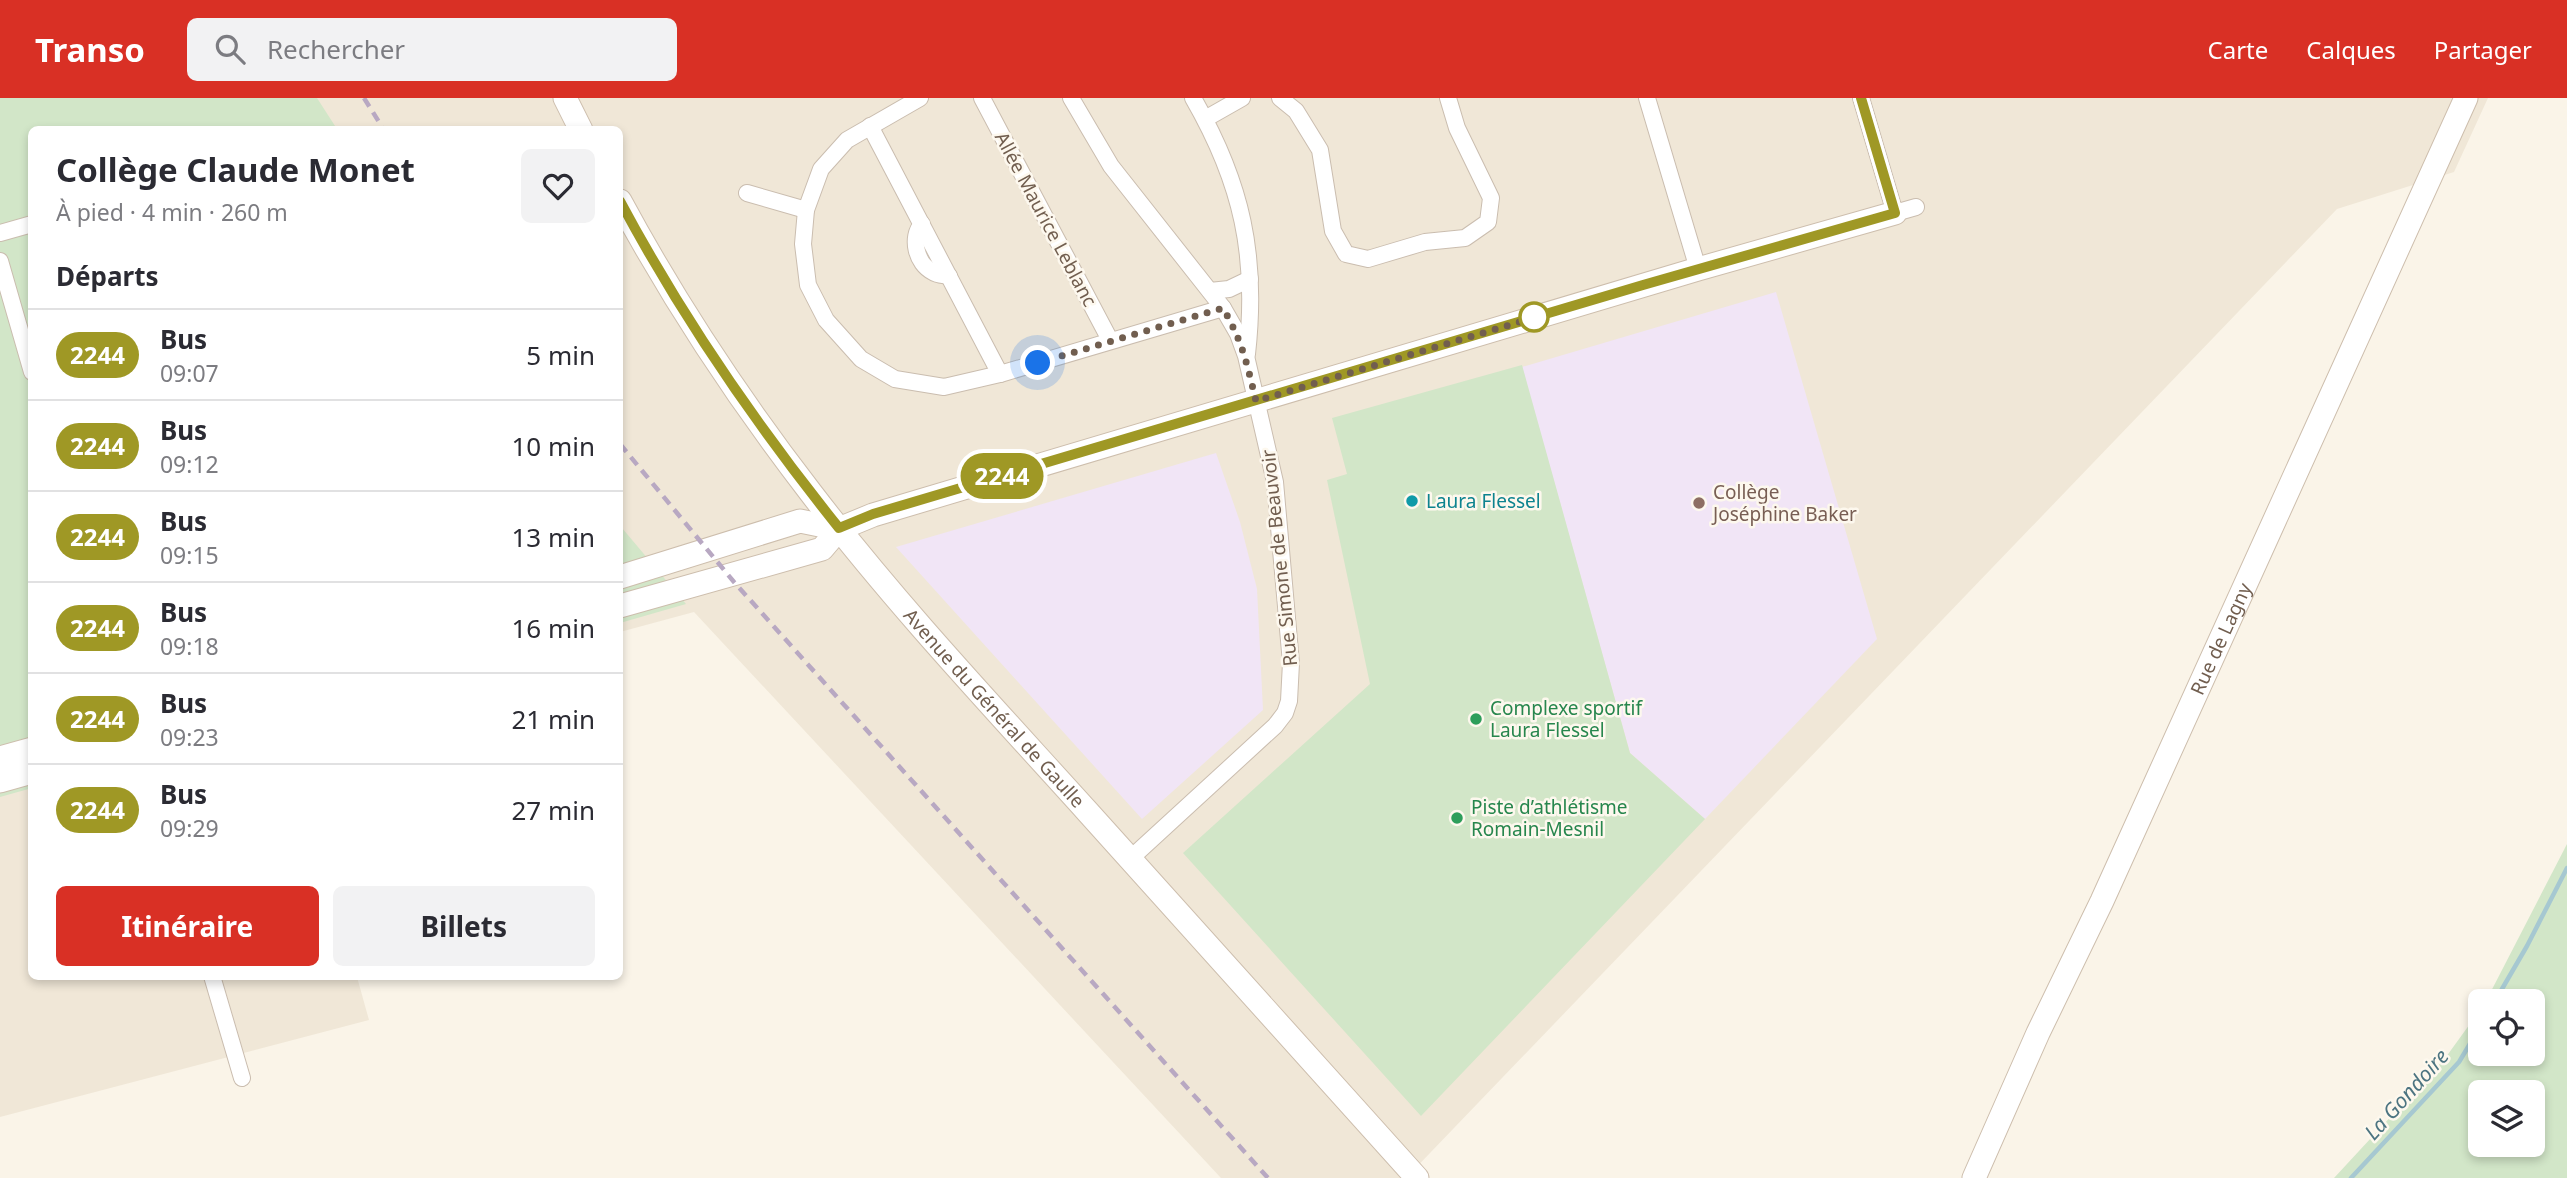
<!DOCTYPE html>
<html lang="fr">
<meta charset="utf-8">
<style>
body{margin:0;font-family:"Noto Sans",sans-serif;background:#f2f2f3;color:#2b2b33;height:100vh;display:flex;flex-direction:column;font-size:26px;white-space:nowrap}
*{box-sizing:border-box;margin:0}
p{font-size:23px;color:#7c7c81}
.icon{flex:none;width:38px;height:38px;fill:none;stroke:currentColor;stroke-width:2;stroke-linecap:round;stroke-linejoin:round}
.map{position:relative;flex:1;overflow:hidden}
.sheet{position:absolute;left:28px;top:28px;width:595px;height:854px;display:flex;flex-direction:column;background:#fff;border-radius:10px;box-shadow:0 4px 10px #0003}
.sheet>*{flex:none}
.badge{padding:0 14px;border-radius:23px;font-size:24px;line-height:46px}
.tools{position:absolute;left:2468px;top:891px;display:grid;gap:14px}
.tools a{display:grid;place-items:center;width:77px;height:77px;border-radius:10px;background:#fff;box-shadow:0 4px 10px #0003;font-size:35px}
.you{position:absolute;width:35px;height:35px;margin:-18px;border:5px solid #fff;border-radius:50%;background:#1a73e8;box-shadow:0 0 0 10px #1a73e833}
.map>.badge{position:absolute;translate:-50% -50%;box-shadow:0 0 0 4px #fff}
h2{padding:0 28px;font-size:26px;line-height:63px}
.round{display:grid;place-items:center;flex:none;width:74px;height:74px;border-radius:10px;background:#f2f2f3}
.head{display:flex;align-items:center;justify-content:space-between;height:119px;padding:0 28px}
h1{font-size:33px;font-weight:700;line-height:52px}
.button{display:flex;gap:14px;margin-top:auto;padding:14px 28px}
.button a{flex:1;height:80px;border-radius:10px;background:#d93025;color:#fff;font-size:28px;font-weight:700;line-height:80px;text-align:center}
.button a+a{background:#f2f2f3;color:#2b2b33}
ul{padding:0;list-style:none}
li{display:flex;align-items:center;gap:21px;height:91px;padding:0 28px;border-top:2px solid #e1e1e2}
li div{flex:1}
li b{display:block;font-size:26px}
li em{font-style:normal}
li .badge{min-width:77px;font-weight:700;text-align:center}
header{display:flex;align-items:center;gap:42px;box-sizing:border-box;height:98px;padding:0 35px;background:#d93025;color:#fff}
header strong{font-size:33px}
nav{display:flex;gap:38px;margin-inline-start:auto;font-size:24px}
.search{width:490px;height:63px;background:#f2f2f3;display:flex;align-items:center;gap:18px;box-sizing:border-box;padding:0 24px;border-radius:10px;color:#7c7c81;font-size:26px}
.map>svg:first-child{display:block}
</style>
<header>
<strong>Transo</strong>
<div class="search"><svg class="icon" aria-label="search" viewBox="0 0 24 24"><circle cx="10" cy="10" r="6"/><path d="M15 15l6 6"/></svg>Rechercher</div>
<nav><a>Carte</a><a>Calques</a><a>Partager</a></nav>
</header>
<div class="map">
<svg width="2567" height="1080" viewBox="0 0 2567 1080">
<rect width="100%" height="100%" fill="#faf4e8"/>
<!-- residential -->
<polygon fill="#f0e7d7" points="0,0 2488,0 2454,74 2337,111 1406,1080 1221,1080 694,514 620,534 620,32 32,32 32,878 357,879 369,922 0,1019"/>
<!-- education -->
<g fill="#f1e5f6">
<polygon points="1776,194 1877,541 1705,721 1630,655 1522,269"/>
<polygon points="1216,355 1240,424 1257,491 1263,612 1142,721 896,449"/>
</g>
<!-- green -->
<g fill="#d2e6c8" fill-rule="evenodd">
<polygon points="0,0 317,0 337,31 32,32 32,690 0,699"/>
<polygon points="1522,267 1630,655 1705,721 1421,1018 1183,755 1370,586 1327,382 1347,376 1332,320"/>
<polygon points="620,427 622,430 686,506 620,525"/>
<path d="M 2567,746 L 2567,1080 L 2334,1080 L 2446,959 L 2480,912 L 2480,956 L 2532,956 L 2532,903 L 2486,903 ZM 2480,994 L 2532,994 L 2532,1046 L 2480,1046 Z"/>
</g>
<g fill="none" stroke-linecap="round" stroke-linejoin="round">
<!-- stream -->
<g stroke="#a6c8d1" stroke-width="4.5">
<polyline points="2495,903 2527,848 2567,770"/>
<polyline points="2351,1080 2459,964 2480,929"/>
</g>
<defs>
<g id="street">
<polyline points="920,0 847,42 821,71 806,112 803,146 808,187 826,222 861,261 895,281 944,289 1000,276 1223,210"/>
<polyline points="982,0 1110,242"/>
<polyline points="1071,0 1111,68 1223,210 1238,236 1246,258 1275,384 1291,565 1289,603 1285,615 1275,628 1130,761"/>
<path d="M 1193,0 C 1242,85 1258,158 1247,256"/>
<polyline points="1280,0 1296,13 1320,52 1333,133 1346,156 1368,161 1425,144 1465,140 1488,124 1491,100 1457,30 1448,0"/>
<polyline points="1647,0 1698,171"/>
<polyline points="1861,0 1895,115 1916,109"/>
<polyline points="1205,21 1242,0"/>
<polyline points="870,28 1000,276"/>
<polyline points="747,95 806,112"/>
<path d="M 922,126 C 910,139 916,166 933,174 C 937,177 944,177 949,178"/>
<polyline points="0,135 32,126"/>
<polyline points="0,163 32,274"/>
<polyline points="1210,193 1229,191 1250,181"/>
<polyline points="212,878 242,980"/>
</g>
<g id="secondary">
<polyline points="565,0 581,32"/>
<path id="s1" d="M 620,103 C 675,205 740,303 811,395 C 896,506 992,608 1086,712 C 1197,834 1307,957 1417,1080"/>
<polyline points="620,479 800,423 839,431"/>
<polyline points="620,508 822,451 839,431 873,417 1698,171 1895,115"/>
<polyline points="0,660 32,651"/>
<polyline points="0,683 32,674"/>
<path id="s2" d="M 1974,1080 L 2038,935 L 2102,803 L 2466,0"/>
</g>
</defs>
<!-- street casing -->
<use href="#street" stroke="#cabdaf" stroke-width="18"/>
<!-- secondary casing -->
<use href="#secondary" stroke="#cdbead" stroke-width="25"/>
<!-- street -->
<use href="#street" stroke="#fff" stroke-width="16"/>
<!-- secondary -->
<use href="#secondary" stroke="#fff" stroke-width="23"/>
<!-- rail -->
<g stroke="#b8a8c2" stroke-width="4.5" stroke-dasharray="10 7" stroke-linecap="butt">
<polyline points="364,0 384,32"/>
<polyline points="620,346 734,484 1268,1080"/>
</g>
</g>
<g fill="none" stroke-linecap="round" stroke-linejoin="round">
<defs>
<path id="line" d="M 620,103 C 682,219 757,328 839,430 L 873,416 L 1643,187 L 1895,115 L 1861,0"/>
</defs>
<!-- line casing -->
<use href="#line" stroke="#fff" stroke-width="16"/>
<!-- line -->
<use href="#line" stroke="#9f9825" stroke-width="10"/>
<!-- walk -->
<path stroke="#715e4f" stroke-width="7" stroke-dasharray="0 12.6" d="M 1038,265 L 1223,210 C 1243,245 1247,266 1256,303 L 1546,216 L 1534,219"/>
</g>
<!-- markers -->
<circle fill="#fff" stroke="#9f9825" stroke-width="3.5" cx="1534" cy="219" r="14"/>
<circle fill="#0f9aa8" stroke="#fdf8ee" stroke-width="2.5" cx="1412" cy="403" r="7"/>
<circle fill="#8d6e63" stroke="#fdf8ee" stroke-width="2.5" cx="1699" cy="405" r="7"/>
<g fill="#2e9e5b" stroke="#fdf8ee" stroke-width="2.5">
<circle cx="1476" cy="621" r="7"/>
<circle cx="1457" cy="720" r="7"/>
</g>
<g text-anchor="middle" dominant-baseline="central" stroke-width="5" stroke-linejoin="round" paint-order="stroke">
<!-- street labels -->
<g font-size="19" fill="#715e4f" stroke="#fdf8ee">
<text transform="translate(1046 121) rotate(62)">Allée Maurice Leblanc</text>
<text transform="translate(1279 460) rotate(-96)">Rue Simone de Beauvoir</text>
<text stroke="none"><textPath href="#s2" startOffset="593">Rue de Lagny</textPath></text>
<text stroke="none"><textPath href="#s1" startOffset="632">Avenue du Général de Gaulle</textPath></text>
</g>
<!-- education labels -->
<g font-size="19" fill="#785e54" stroke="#fdf8ee" text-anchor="start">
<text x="1713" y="394">Collège<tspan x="1713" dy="22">Joséphine Baker</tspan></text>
</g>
<!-- culture labels -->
<g font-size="19" fill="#0d838f" stroke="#fdf8ee" text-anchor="start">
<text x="1426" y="403">Laura Flessel</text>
</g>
<!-- leisure labels -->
<g font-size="19" fill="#27864d" stroke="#fdf8ee" text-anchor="start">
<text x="1490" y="610">Complexe sportif<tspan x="1490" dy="22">Laura Flessel</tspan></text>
<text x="1471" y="709">Piste d’athlétisme<tspan x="1471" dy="22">Romain-Mesnil</tspan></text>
</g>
<!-- water labels -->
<g font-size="21" font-style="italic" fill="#4c7481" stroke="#fdf8ee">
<text transform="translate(2406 996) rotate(-48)">La Gondoire</text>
</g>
</g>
</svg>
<div class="tools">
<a><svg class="icon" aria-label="locate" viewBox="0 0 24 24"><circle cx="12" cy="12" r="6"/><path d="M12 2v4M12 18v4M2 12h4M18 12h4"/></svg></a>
<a><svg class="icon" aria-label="layers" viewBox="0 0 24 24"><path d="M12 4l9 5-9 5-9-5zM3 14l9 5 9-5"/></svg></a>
</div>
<div class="you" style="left:1038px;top:265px"></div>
<b class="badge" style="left:1002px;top:378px;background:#9f9825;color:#fff">2244</b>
<section class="sheet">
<div class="head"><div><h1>Collège Claude Monet</h1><p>À pied · 4 min · 260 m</p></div><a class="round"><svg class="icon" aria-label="heart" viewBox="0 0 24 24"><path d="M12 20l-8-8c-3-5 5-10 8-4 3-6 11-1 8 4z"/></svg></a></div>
<h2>Départs</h2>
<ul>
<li><span class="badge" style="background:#9f9825;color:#fff">2244</span><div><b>Bus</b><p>09:07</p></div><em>5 min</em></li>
<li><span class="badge" style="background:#9f9825;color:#fff">2244</span><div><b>Bus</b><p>09:12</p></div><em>10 min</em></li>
<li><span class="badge" style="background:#9f9825;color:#fff">2244</span><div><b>Bus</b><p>09:15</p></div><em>13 min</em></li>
<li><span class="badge" style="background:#9f9825;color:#fff">2244</span><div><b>Bus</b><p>09:18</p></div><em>16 min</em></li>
<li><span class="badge" style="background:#9f9825;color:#fff">2244</span><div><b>Bus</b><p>09:23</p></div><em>21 min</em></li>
<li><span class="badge" style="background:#9f9825;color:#fff">2244</span><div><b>Bus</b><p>09:29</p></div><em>27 min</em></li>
</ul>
<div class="button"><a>Itinéraire</a><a>Billets</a></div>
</section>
</div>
